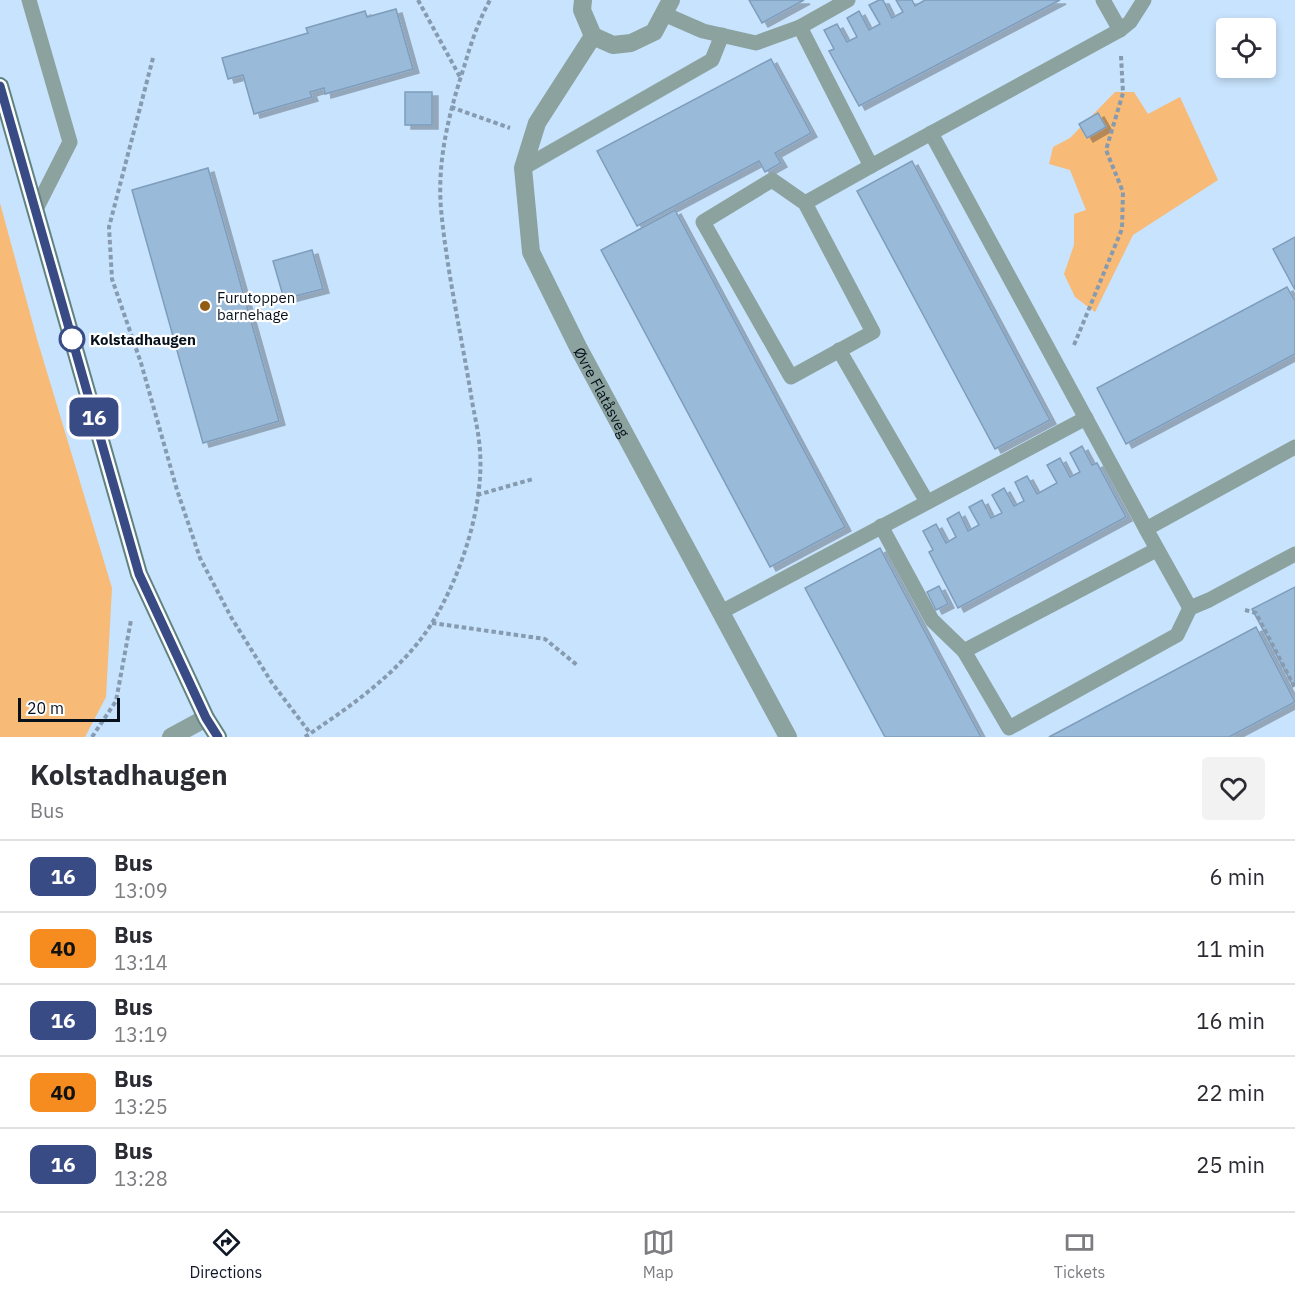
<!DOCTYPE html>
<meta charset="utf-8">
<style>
body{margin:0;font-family:"IBM Plex Sans",sans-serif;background:#f2f2f3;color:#2b2b33;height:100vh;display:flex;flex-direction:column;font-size:22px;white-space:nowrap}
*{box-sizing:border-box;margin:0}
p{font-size:20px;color:#7c7c81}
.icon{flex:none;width:33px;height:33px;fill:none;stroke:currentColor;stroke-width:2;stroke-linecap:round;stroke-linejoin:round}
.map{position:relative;height:737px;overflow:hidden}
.drawer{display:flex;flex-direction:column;background:#fff;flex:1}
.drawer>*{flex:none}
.badge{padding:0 12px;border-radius:9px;font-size:21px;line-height:39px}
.fabs{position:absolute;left:1216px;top:18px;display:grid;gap:12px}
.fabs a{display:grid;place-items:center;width:60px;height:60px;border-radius:6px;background:#fff;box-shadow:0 3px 9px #0003;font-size:30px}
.scale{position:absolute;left:18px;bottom:15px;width:102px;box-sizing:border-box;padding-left:6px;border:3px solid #06111c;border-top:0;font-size:16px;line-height:21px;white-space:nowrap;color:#06111c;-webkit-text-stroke:4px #fff;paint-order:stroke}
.map>.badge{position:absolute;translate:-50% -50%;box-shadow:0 0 0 3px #fff}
.round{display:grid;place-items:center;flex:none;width:63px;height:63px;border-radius:6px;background:#f2f2f3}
.headline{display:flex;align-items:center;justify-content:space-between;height:102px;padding:0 30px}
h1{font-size:28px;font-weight:800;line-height:45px}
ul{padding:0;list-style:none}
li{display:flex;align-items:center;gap:18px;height:72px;padding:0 30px;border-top:2px solid #e1e1e2}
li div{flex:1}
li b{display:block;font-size:22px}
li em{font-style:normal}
li .badge{min-width:66px;font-weight:700;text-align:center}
.dock{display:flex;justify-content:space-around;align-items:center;height:84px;border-top:2px solid #e1e1e2;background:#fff;font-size:16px;color:#7c7c81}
.dock a{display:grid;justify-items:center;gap:3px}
.dock .on{color:#111827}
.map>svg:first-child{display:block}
</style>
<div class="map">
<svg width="1295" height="737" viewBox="0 0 1295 737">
<defs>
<filter id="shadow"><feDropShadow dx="6" dy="4" stdDeviation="0" flood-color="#0004"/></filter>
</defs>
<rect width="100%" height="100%" fill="#c8e3fd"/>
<!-- green -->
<g fill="#f7ba77">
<polygon points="1115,92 1134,92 1148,114 1180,97 1218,180 1133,235 1095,312 1075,297 1064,274 1074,245 1074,214 1086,210 1070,170 1049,164 1053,147 1070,138"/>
<polygon points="0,203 37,339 112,588 106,697 85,737 0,737"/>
</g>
<!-- building -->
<g fill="#9abad9" stroke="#7e9dbc" stroke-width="1.5" filter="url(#shadow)">
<polygon points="749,0 804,0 762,23"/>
<polygon points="879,0 883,0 892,18 903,12 896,0 912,0 915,6 925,0 1060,0 859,106 829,51 834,49 824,30 837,24 847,42 857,37 847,18 859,11 869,30 880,24 869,5"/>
<polygon points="396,9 413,69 325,94 324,88 310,92 312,97 254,114 243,75 228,79 222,58 308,33 306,28 365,11 367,17"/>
<polygon points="771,59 811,133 775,153 781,163 765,172 759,161 637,226 597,151"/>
<rect x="405" y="92" width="27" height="33"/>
<polygon points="1098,113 1106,127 1087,138 1079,124"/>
<polygon points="912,161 1050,420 995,449 857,191"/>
<polygon points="208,168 279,421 203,443 132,190"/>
<polygon points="675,210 845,527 770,567 601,250"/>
<polygon points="1295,237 1295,290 1273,249"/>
<polygon points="312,250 323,289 284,299 273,261"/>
<polygon points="1287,287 1295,301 1295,354 1126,444 1097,388"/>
<polygon points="1082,446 1092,465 1097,463 1126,517 958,608 929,552 933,550 923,531 936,524 946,543 956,537 947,519 959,512 968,531 979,525 969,507 982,500 991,518 1002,513 992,495 1004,488 1014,506 1024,501 1015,482 1027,476 1037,494 1057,483 1047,465 1060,458 1070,477 1080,472 1070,453"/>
<polygon points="880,548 981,737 885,737 805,588"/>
<polygon points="939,586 948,604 936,610 927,592"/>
<polygon points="1295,587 1295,683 1292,684 1252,609"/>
<polygon points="1256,627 1295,702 1229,737 1049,737"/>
</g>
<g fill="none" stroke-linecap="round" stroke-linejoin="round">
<!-- path -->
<g stroke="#869bb0" stroke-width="4" stroke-dasharray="4.5 3" stroke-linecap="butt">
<polyline points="418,0 460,77"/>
<polyline points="153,58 109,227 112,279 141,363 177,490 200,558 231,617 272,683 310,733"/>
<polyline points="451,107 510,128"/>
<polyline points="1074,345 1122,229 1123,192 1106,150 1123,93 1121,56"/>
<polyline points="477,495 533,479"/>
<polyline points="1245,610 1256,613 1295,688"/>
<polyline points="432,623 545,639 577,665"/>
<polyline points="92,737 116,701 131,620"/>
<path d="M 305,737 C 351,706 402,671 432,623 C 461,576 484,506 480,451 C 479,434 475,418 472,401 C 462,338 447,273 441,209 C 437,160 449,113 464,67 C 471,43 478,22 490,0"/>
</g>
<!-- lane -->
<g stroke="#8ba29f" stroke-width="15">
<polyline points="29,0 70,142 35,211"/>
<polyline points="1103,0 1120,30"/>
<polyline points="664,14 703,31 756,43 800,27 848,0"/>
<polyline points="800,27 871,166 1120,30 1130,22 1144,0"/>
<polyline points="931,133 1146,529"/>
<polyline points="523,168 712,60 722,35"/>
<polyline points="805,203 873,332 791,377 703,222 772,180 805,203 871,166"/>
<polyline points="839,350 927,502"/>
<polyline points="1295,447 1146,529 1190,608 1209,600 1295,554"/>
<polyline points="881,526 932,620 964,651"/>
<polyline points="1156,550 964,651 1009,728 1177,635 1190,608"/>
<polyline points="721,612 1086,418"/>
</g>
<!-- street -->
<g stroke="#8ba29f" stroke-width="18">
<polyline points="583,0 582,10 593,36 613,45 631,43 654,32 671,0"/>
<path id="s1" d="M 593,36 L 537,123 L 523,168 L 531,252 L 578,347 L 788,737"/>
<polyline points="171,737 206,718"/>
</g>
<!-- secondary -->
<polyline stroke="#618380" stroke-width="18" points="0,86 139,574 206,718 218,737"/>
</g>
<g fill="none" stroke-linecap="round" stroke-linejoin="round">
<defs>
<polyline id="line" points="0,86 139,574 206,718 218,737"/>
</defs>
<!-- line casing -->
<use href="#line" stroke="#fff" stroke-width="14"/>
<!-- line -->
<use href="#line" stroke="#394b85" stroke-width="9"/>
</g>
<!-- markers -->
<circle fill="#925c12" stroke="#fff" stroke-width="2" cx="205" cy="306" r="6"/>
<circle fill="#fff" stroke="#394b85" stroke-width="3" cx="72" cy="339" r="12"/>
<g text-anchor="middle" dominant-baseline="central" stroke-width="4.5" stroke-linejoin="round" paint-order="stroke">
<!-- poi labels -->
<g font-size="15" fill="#06111c" stroke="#fff" text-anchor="start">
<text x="217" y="297">Furutoppen<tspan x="217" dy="17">barnehage</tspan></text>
</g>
<!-- stop labels -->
<g font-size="15" font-weight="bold" fill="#06111c" stroke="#fff" text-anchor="start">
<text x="90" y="339">Kolstadhaugen</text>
</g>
<!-- street labels -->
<g font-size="15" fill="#06111c" stroke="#fff">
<text stroke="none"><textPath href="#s1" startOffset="392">Øvre Flatåsveg</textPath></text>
</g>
</g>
</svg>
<div class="fabs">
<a><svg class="icon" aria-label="locate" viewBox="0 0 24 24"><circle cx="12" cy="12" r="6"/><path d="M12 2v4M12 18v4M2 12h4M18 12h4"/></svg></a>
</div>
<div class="scale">20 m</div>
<b class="badge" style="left:94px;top:417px;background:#394b85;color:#fff">16</b>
</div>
<section class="drawer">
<div class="headline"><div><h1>Kolstadhaugen</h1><p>Bus</p></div><a class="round"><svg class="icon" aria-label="heart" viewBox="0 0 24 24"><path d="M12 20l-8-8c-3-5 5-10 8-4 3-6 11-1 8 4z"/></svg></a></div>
<ul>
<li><span class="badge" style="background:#394b85;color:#fff">16</span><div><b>Bus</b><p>13:09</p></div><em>6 min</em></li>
<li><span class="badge" style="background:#f68b1f;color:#111">40</span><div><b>Bus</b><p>13:14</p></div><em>11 min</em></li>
<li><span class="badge" style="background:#394b85;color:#fff">16</span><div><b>Bus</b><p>13:19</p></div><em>16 min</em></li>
<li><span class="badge" style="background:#f68b1f;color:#111">40</span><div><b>Bus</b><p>13:25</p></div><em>22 min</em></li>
<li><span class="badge" style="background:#394b85;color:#fff">16</span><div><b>Bus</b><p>13:28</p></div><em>25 min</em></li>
</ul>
</section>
<nav class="dock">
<a class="on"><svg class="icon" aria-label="directions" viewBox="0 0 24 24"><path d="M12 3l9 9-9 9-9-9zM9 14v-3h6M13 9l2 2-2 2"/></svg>Directions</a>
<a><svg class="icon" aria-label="map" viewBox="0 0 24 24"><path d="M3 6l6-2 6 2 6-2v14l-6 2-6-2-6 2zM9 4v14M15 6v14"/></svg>Map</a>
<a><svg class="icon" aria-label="tickets" viewBox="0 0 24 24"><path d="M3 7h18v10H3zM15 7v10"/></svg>Tickets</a>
</nav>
